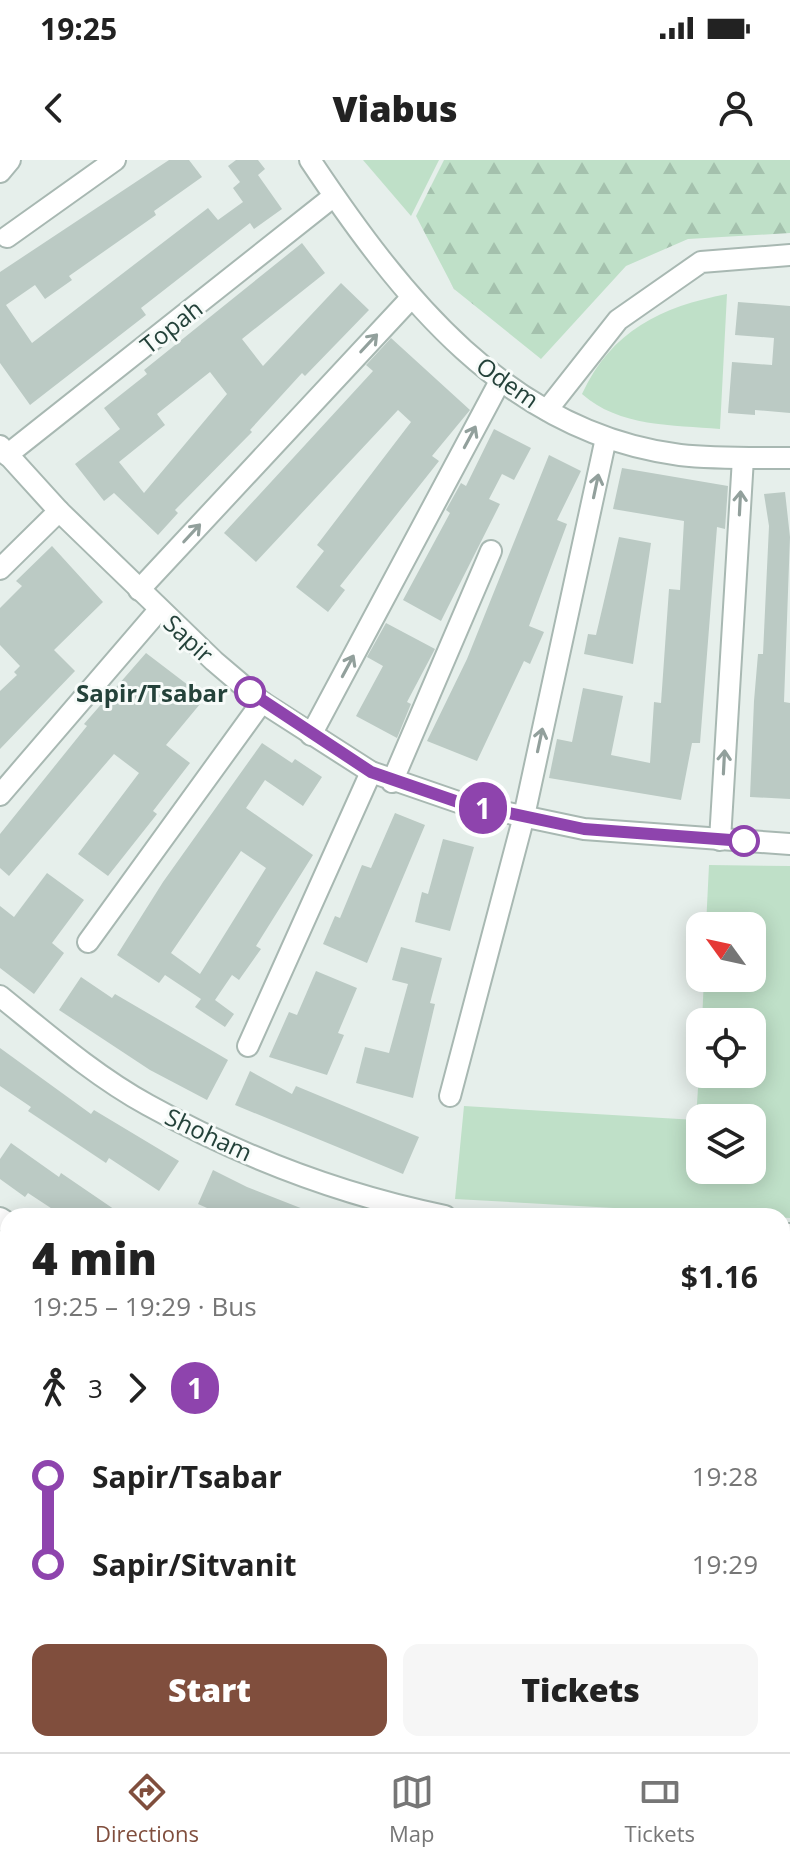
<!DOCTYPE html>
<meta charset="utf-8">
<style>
body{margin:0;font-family:"Open Sans",sans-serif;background:#f6f6f6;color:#222;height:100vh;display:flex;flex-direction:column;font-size:30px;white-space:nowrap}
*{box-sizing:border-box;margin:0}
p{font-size:26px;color:#767676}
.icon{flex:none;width:44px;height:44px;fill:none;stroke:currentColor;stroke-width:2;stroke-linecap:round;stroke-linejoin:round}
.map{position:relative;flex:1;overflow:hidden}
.drawer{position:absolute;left:0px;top:1048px;width:790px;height:544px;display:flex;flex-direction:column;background:#fff;border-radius:24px 24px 0 0;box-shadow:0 4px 20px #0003}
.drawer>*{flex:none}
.badge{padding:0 16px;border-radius:26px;font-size:28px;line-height:52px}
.needle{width:52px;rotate:303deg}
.fabs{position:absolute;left:686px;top:752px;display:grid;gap:16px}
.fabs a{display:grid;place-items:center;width:80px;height:80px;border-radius:16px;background:#fff;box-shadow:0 4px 20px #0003;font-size:40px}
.map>.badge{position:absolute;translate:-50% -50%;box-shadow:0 0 0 4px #fff}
.legs{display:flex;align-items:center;gap:12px;height:88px;padding:0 32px;font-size:26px}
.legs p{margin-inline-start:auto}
.headline{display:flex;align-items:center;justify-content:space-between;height:136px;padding:0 32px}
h1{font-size:44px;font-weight:800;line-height:60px}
.action{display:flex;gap:16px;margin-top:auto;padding:16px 32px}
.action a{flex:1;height:92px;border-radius:16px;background:#804e3d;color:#fff;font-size:32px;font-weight:800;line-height:92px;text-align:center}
.action a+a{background:#f6f6f6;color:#222}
ul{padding:0 32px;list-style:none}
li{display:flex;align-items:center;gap:28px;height:88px;font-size:30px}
li i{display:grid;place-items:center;width:12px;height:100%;margin:0 10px;background:currentColor}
li i::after{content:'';width:20px;height:20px;margin:-10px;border:6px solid;border-radius:50%;background:#fff}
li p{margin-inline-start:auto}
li:first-child i{background:linear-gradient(#0000 50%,currentColor 0)}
li:last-child i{background:linear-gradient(currentColor 50%,#0000 0)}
.status{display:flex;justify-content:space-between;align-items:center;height:56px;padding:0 40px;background:#fff;direction:ltr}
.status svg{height:22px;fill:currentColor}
header{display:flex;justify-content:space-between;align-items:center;height:104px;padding:0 32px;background:#fff;font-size:36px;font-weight:800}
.menu{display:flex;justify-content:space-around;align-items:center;height:112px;border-top:2px solid #e0e0e0;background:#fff;font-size:22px;color:#767676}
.menu a{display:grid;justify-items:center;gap:4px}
.menu .current{color:#804e3d}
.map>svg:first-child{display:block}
</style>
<div class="status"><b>19:25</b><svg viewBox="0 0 49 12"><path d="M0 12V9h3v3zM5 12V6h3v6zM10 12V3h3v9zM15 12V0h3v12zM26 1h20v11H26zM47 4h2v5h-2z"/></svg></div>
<header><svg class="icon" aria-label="back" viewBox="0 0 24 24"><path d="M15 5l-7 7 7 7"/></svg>Viabus<svg class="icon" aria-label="person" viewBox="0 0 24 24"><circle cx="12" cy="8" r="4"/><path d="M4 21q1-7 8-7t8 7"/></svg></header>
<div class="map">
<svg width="790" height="1592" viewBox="0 0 790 1592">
<defs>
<pattern id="forest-firs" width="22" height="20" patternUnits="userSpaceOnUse" patternTransform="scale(2)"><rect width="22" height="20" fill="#bfe0c8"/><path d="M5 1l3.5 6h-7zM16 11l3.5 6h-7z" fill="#a4c1ad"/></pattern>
</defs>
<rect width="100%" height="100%" fill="#e6efeb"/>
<!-- green -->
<g fill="#bfe0c8" fill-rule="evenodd">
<polygon points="363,0 439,0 411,56"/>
<path d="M 727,134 L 720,269 C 673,265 619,267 582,234 C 612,170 661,147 727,134 Z"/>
<path d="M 709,705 L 790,706 L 790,1058 L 455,1039 L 464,946 L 696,960 L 700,896 L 700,914 L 752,914 L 752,862 L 702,862 L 704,818 L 752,818 L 752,766 L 706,766 ZM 752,958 L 752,1010 L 700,1010 L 700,958 Z"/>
<polygon points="0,1186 8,1191 8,1248 0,1237"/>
<polygon points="0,1307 8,1307 8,1584 472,1584 472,1592 0,1592"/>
<polygon points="782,1389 790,1390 790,1461 782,1467"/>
</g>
<!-- forest -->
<g fill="url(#forest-firs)">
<polygon points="444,0 790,0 790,73 688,79 626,106 541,199 454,129 416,56"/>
<polygon points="790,1479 790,1592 496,1592 494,1584 782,1584 782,1483"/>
</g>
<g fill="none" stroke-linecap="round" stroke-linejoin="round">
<!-- stream -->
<g stroke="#8ec9d4" stroke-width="5">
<polyline points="0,1341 8,1343"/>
<polyline points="782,1438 790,1438"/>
<polyline points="439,1584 441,1592"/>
</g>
</g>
<!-- building -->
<g fill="#bbcac4" fill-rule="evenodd">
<polygon points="169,0 189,0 202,17 154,51 156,55 69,116 72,120 45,139 35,125 6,145 32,183 208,48 218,60 243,42 233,28 240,22 228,6 236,0 258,0 265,9 258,15 282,49 254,69 250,63 141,148 146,155 30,245 0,203 0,112"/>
<path d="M 302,83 L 325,113 L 242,179 L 263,206 L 341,123 L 369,150 L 305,216 L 302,213 L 250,270 L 252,272 L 175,350 L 178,353 L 158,375 L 114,333 L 104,341 L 75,304 L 120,269 L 104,248 L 147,214 L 144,210 ZM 210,212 L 227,234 L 144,333 L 119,302 L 165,265 L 157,254 Z"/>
<polygon points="738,142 790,146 790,253 755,250 755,255 728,253 732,202 772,205 774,178 735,175"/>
<polygon points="391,178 470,250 432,296 439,301 340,426 345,430 328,452 296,427 324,391 317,385 411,262 398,250 256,402 224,373 373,211 366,205"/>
<polygon points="494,269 531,288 514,320 502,314 489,339 500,344 441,461 403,440 450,353 446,350 461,323 466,326"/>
<polygon points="549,295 581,311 557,360 567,364 529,466 544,472 530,504 524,501 477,601 427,581 467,499"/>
<polygon points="622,308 728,326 725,369 717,367 700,583 692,583 681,640 549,618 557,579 572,582 583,528 623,536 611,595 650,603 654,542 661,543 669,429 680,430 684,361 613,349"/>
<polygon points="785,332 790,377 784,542 790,543 790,639 750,637 754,541 758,494 763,494 766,429 769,366 764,334"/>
<polygon points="619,377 651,383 633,504 584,494 588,474 596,475"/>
<polygon points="52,386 103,442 54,490 75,511 0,589 0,531 17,515 14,512 20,506 0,485 0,448 22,426 16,421"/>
<polygon points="386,463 435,489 407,542 411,544 397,578 356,556 383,506 367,497"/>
<polygon points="146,493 205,538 166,585 190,603 153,651 157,654 108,716 78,694 139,613 114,594 9,716 0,708 0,674 87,566 84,564"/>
<path d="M 262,583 L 292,603 L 295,599 L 322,617 L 303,646 L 265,620 L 246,648 L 313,695 L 256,786 L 261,789 L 239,820 L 232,815 L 215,840 L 234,854 L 225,867 L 195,847 L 201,839 L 165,815 L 159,823 L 117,795 L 163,722 ZM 241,691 L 266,708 L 200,814 L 171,793 Z"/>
<polygon points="395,653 425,665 367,803 323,784 335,756 340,758 362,705 371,708"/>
<polygon points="443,679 474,687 450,771 415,762 422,732 428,734"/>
<polygon points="47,713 84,740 52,783 64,793 34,834 0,808 0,746 14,757"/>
<polygon points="401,787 442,798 430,843 435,844 413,938 356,923 365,887 389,893 408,824 392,820"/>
<polygon points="316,811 357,828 338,873 344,875 327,915 269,897 289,852 297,855"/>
<polygon points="81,817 112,838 115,834 228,900 207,940 150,910 59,850"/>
<polygon points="0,888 91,954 94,950 179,1001 159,1031 109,998 106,1003 28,951 31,947 0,926"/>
<polygon points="250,911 292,934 296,926 419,977 403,1014 235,945"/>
<polygon points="11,983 59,1017 61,1013 124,1056 63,1056 28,1033 25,1037 0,1019 0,999"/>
<polygon points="213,1010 247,1027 321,1056 225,1056 198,1044"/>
</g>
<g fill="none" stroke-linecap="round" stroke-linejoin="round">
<defs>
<g id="minor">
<path d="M 310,0 C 400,135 507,273 680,295 C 716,299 754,298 790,298"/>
<polyline points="0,12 10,0"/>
<polyline points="7,77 115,0"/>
<polyline points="547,250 618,160 701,102 790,95"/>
<polyline points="0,286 59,351 214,501 262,542 371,612 461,643 584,669 790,684"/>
<polyline points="7,295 334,36"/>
<polyline points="0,409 59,351"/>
<polyline points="139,430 411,138"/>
<polyline points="311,575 499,223"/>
<polyline points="392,622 491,391"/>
<polyline points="0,635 159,450"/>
<polyline points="720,680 743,298"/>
<polyline points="88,782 262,542"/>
<path d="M 0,836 C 47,874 95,916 148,945 C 240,996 342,1035 445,1056"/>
<polyline points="248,886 371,612"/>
<polyline points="450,936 524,656 606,278"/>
<polyline points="0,1058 8,1063"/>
<polyline points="782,1074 790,1074"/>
<polyline points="782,1281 790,1282"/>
</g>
</defs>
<!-- minor casing -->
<use href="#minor" stroke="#a8b8b2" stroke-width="24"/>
<!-- minor -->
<use href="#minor" stroke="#fff" stroke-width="20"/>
</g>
<!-- one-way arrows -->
<defs><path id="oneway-shaft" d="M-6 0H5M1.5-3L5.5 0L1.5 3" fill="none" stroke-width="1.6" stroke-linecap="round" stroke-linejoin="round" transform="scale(2)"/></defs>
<g stroke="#92a09c">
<use href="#oneway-shaft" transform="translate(369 183) rotate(-47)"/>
<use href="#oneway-shaft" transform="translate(470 277) rotate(-62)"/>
<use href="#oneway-shaft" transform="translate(596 326) rotate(-78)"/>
<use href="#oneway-shaft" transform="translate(740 343) rotate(-87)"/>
<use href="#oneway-shaft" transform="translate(192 373) rotate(-47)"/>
<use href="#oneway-shaft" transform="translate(348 506) rotate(-62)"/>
<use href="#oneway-shaft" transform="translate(540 580) rotate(-78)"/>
<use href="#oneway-shaft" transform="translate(724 602) rotate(-87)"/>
</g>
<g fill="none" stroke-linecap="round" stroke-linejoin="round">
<defs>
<polyline id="line-1" points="250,532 371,612 461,643 584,669 744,681"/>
</defs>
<!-- line-1 casing -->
<use href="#line-1" stroke="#fff" stroke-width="18"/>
<!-- line-1 -->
<use href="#line-1" stroke="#8e44ad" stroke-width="12"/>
</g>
<!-- markers -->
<g fill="#fff" stroke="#8e44ad" stroke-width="4">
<circle cx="250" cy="532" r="14"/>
<circle cx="744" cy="681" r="14"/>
</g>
<g text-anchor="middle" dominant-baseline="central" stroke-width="6" stroke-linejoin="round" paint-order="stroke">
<!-- street labels -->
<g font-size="24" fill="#24423a" stroke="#f7fbf9">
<text transform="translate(171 166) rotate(-38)">Topah</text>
<text transform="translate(508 222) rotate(35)">Odem</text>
<text transform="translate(189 478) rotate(43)">Sapir</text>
<text transform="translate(209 974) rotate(25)">Shoham</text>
</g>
<!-- stop labels -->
<g font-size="24" font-weight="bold" fill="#24423a" stroke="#f7fbf9" text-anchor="end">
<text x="228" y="532">Sapir/Tsabar</text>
</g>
</g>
</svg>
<div class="fabs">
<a><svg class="needle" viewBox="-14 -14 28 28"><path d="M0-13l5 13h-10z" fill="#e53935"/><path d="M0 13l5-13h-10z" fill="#767676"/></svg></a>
<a><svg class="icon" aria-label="locate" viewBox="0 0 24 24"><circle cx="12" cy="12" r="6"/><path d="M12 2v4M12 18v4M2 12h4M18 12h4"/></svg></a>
<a><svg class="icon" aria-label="layers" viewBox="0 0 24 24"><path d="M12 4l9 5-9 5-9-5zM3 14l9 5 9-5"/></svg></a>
</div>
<b class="badge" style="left:483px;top:648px;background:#8e44ad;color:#fff">1</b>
<section class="drawer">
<div class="headline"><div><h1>4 min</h1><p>19:25 – 19:29 · Bus</p></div><b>$1.16</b></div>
<div class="legs"><svg class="icon" aria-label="walk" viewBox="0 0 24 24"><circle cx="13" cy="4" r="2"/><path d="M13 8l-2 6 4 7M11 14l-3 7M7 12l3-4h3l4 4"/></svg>3<svg class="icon" aria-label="forward" viewBox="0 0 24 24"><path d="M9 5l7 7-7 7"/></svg><b class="badge" style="background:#8e44ad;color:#fff">1</b></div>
<ul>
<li><i style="color:#8e44ad"></i><b>Sapir/Tsabar</b><p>19:28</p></li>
<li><i style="color:#8e44ad"></i><b>Sapir/Sitvanit</b><p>19:29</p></li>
</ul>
<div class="action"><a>Start</a><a>Tickets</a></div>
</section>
</div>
<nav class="menu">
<a class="current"><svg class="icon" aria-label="directions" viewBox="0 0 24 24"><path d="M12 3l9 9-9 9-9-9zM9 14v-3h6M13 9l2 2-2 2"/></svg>Directions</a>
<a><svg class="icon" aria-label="map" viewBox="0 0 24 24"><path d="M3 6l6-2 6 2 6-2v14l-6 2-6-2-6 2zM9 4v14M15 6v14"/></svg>Map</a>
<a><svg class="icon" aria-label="tickets" viewBox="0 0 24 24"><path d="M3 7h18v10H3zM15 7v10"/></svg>Tickets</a>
</nav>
